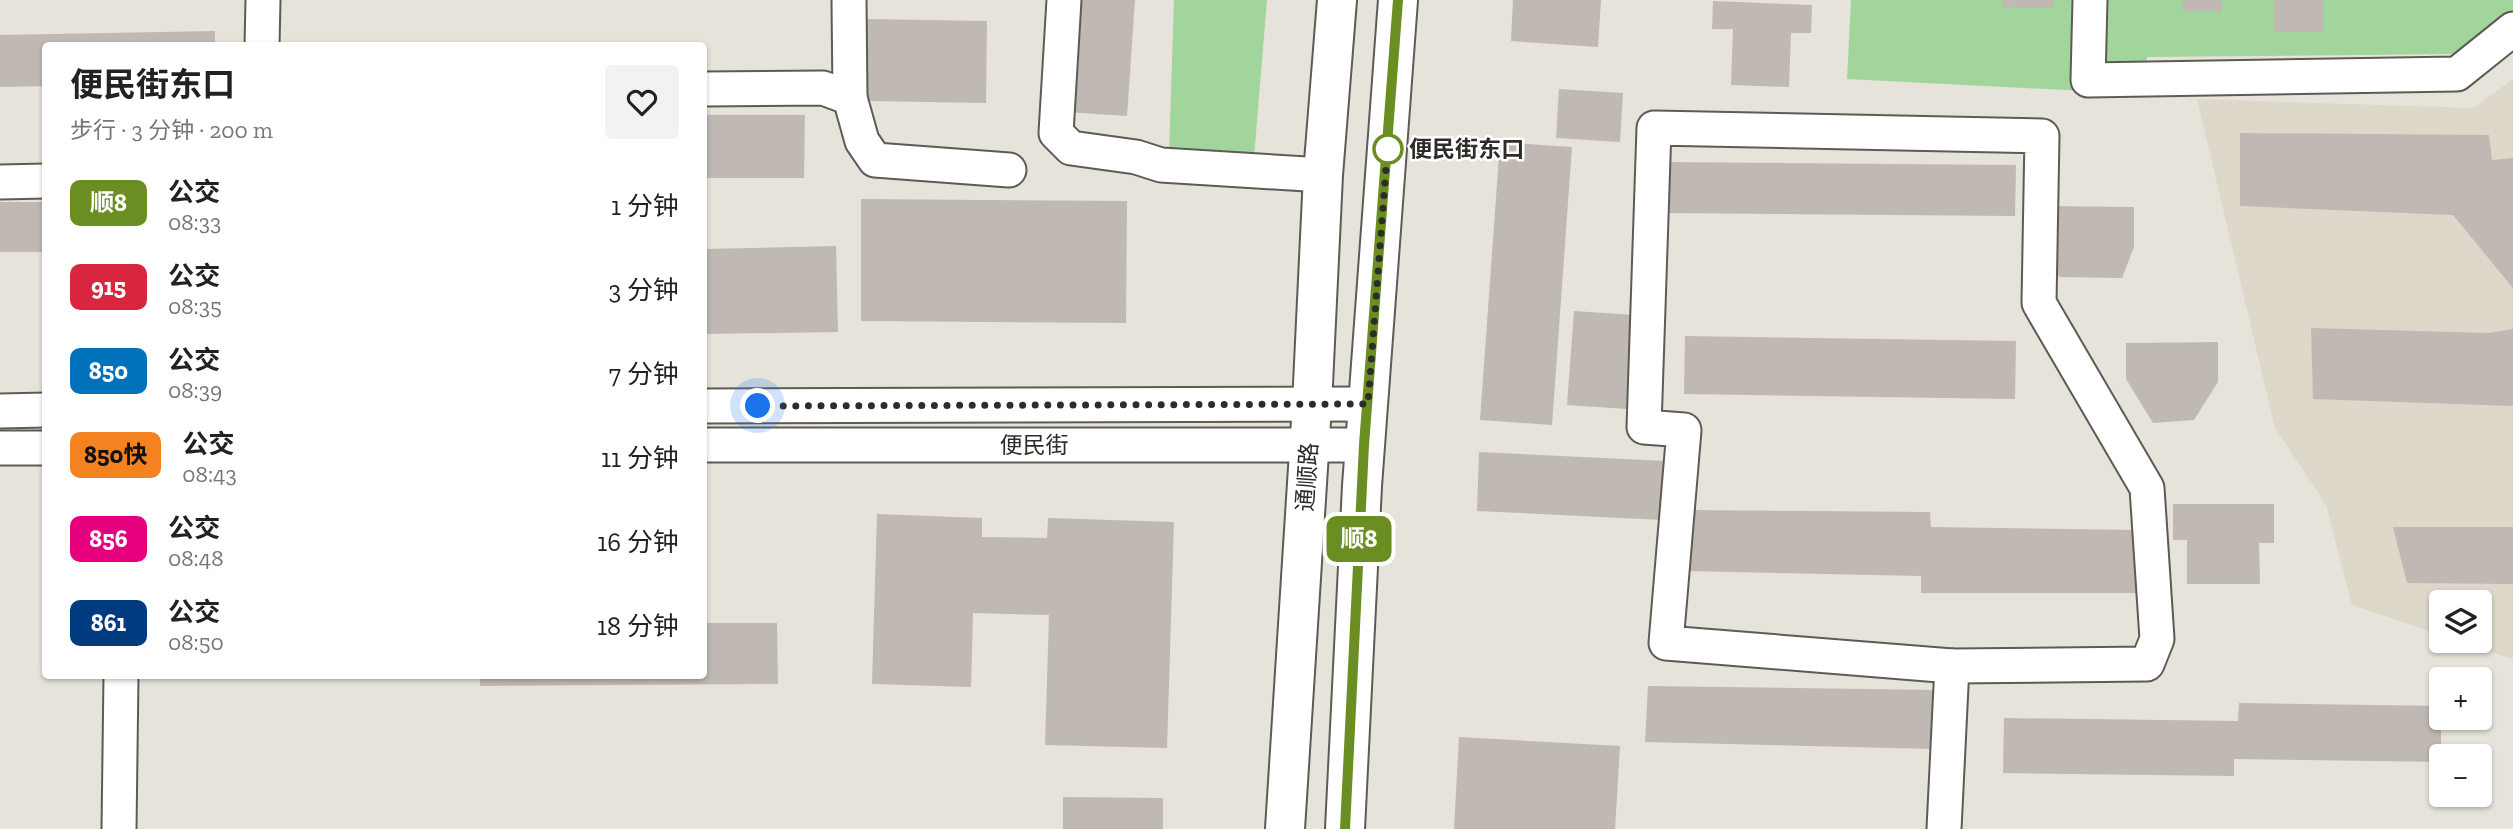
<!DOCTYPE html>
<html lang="zh">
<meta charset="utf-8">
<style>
body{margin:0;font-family:"Zilla Slab","Noto Sans SC",serif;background:#f2f2f2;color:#222;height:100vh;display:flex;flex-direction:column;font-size:26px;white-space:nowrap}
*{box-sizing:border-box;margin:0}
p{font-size:23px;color:#767676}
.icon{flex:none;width:38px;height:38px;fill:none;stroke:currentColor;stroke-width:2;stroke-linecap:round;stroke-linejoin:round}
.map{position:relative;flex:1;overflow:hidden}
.drawer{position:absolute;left:42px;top:42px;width:665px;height:637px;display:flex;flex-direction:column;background:#fff;border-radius:7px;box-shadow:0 2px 5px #0004}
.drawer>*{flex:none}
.badge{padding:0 14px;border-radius:10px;font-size:24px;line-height:46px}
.controls{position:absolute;left:2429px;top:590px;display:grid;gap:14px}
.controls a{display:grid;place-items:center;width:63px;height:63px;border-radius:7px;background:#fff;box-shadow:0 2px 5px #0004;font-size:35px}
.you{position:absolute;width:35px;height:35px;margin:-18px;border:5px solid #fff;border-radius:50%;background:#1a73e8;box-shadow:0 0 0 10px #1a73e833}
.map>.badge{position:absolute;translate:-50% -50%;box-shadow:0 0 0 4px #fff}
.round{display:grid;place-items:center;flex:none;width:74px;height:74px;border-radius:7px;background:#f2f2f2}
.summary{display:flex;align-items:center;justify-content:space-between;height:119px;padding:0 28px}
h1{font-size:33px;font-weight:700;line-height:52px}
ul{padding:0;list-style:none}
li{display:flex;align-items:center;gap:21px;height:84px;padding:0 28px}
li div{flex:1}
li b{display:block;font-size:26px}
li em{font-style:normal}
li .badge{min-width:77px;font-weight:700;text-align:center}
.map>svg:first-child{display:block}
</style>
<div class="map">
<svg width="2513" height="829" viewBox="0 0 2513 829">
<rect width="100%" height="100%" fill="#e6e3db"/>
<!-- built -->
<polygon fill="#ddd8c9" points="2513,79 2513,659 2457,641 2480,640 2480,602 2441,602 2441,635 2352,605 2326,505 2275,428 2197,99 2474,108"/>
<!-- green -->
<g fill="#a1d59b">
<polygon points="1174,0 1267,0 1254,157 1169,155"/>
<polygon points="1851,0 2513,0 2513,11 2458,54 2147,57 2145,94 1847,79"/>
</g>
<!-- building -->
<g fill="#c0b8b3">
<polygon points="1073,0 1135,0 1127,116 1065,112"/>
<polygon points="1513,0 1601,0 1598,47 1511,41"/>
<polygon points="2003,0 2053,0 2053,8 2003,7"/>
<rect x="2183" y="0" width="39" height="12"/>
<rect x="2274" y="0" width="50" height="32"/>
<polygon points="1713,1 1812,5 1811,33 1791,33 1789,87 1731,85 1733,29 1712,29"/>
<polygon points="867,19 987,21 986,103 866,101"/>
<polygon points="215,31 215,46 46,46 46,86 0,87 0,35"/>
<polygon points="1559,89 1623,93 1620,142 1556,138"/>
<polygon points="704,115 805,115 804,178 704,178"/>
<polygon points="2240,133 2489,135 2492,160 2513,158 2513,288 2453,215 2240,206"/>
<polygon points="1500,142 1572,147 1552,425 1480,420"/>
<polygon points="1663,162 2016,165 2015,216 1663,213"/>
<polygon points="861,199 1127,201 1126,323 861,321"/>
<rect x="0" y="202" width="46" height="50"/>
<polygon points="2048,206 2134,207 2134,247 2122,278 2059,277 2048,246"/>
<polygon points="836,246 838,332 704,334 704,249"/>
<polygon points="1574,311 1634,315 1627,409 1567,405"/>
<polygon points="2311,328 2489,333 2513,329 2513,406 2313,399"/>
<polygon points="1685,336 2016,341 2015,399 1684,394"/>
<polygon points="2218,342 2218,382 2194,420 2153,423 2126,379 2126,343"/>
<polygon points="1479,452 1666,461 1664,520 1477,511"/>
<polygon points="2173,504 2274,504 2274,543 2259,543 2260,584 2187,584 2187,540 2173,540"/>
<polygon points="1686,510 1930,512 1931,527 2134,530 2136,593 1921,593 1921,576 1684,571"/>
<polygon points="877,514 982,518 982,537 1047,538 1048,518 1174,522 1167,748 1045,745 1049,615 973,613 971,687 872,684"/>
<polygon points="2393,527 2513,527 2513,584 2407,583"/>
<polygon points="704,623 777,623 778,684 480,686 480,676 704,676"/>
<polygon points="1648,686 1934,690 1932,749 1645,742"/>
<polygon points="2239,703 2441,706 2441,762 2234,759 2234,776 2003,773 2004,718 2238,721"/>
<polygon points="1459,737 1620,746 1615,829 1454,829"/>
<polygon points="1063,797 1163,798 1163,829 1063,829"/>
</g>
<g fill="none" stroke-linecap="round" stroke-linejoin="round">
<defs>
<g id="minor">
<polyline points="849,0 850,98"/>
<polyline points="1064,0 1056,133 1071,148 1136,157 1161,165 1323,175"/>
<polyline points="2090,0 2088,80 2457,74 2513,29"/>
<polyline points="262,46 263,0"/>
<polyline points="704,89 823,88 850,98 862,141 875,160 1009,170"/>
<polygon points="1654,128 2042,136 2039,303 2147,488 2157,639 2147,664 1952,666 1666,643 1684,430 1644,427"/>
<polyline points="0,182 46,181"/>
<polyline points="704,406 1368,404"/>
<polyline points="0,411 46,410"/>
<polyline points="704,445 1365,445"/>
<polyline points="0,448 46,448"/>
<polyline points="119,829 121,676"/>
<polyline points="1944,829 1952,666"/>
</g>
<g id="major">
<polyline points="1285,829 1312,405 1323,175 1337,0"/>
<polyline points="1345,829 1362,486 1398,0"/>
</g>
</defs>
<!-- minor casing -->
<use href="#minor" stroke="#5d5b54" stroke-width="37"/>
<!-- major casing -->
<use href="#major" stroke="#5d5b54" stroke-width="42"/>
<!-- minor -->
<use href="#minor" stroke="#fff" stroke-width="33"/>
<!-- major -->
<use href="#major" stroke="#fff" stroke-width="38"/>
</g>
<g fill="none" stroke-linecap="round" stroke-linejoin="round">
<defs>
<polyline id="line" points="1345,829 1364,445 1398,0"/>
</defs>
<!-- line casing -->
<use href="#line" stroke="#fff" stroke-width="16"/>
<!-- line -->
<use href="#line" stroke="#6b8e23" stroke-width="10"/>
<!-- walk -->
<polyline stroke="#2d2c29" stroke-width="7" stroke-dasharray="0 12.6" points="758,406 1368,404 1388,142 1388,149"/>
</g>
<!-- markers -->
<circle fill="#fff" stroke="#6b8e23" stroke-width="3.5" cx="1388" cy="149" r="14"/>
<g text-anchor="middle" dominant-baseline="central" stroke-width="5" stroke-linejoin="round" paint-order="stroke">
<!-- stop labels -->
<g font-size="23" font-weight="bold" fill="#2d2c29" stroke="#fff" text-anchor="start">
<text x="1409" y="149">便民街东口</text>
</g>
<!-- street labels -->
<g font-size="23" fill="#2d2c29" stroke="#fff">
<text x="1034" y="445">便民街</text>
<text transform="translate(1307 477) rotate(-86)">通顺路</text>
</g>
</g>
</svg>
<div class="controls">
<a><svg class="icon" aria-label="layers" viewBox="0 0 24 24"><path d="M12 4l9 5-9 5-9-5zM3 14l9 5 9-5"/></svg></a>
<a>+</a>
<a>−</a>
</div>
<div class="you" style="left:758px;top:406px"></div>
<b class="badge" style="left:1359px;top:539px;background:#6b8e23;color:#fff">顺8</b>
<section class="drawer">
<div class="summary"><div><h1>便民街东口</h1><p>步行 · 3 分钟 · 200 m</p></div><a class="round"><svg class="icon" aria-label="heart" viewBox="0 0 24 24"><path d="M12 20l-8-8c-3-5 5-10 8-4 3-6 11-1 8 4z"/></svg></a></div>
<ul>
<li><span class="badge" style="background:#6b8e23;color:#fff">顺8</span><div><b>公交</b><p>08:33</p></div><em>1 分钟</em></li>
<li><span class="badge" style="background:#d7263d;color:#fff">915</span><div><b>公交</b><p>08:35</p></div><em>3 分钟</em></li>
<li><span class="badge" style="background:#0072bc;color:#fff">850</span><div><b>公交</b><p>08:39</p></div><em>7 分钟</em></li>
<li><span class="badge" style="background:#f58220;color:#111">850快</span><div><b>公交</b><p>08:43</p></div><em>11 分钟</em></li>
<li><span class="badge" style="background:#e6007e;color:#fff">856</span><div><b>公交</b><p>08:48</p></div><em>16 分钟</em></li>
<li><span class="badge" style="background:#003b80;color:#fff">861</span><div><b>公交</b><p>08:50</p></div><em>18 分钟</em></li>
</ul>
</section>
</div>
